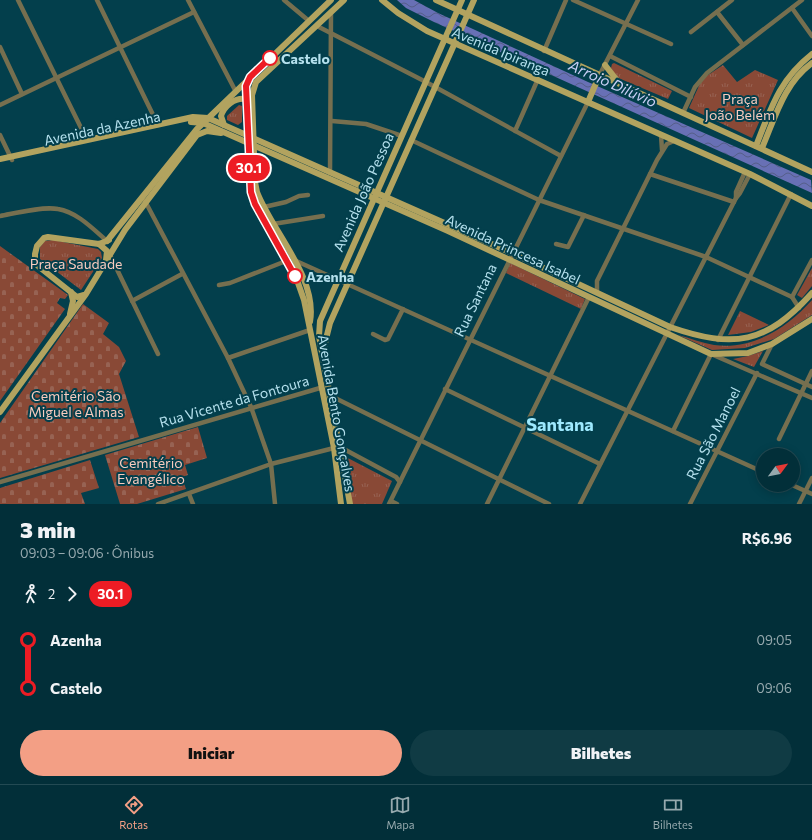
<!DOCTYPE html>
<html lang="pt">
<meta charset="utf-8">
<style>
body{margin:0;font-family:Commissioner,sans-serif;background:#103b44;color:#f1f3f6;height:100vh;display:flex;flex-direction:column;font-size:15px;white-space:nowrap}
*{box-sizing:border-box;margin:0}
p{font-size:13px;color:#96a9ae}
.icon{flex:none;width:22px;height:22px;fill:none;stroke:currentColor;stroke-width:2;stroke-linecap:round;stroke-linejoin:round}
.map{position:relative;height:504px;overflow:hidden}
.details{display:flex;flex-direction:column;background:#022f39;flex:1}
.details>*{flex:none}
.badge{padding:0 8px;border-radius:13px;font-size:14px;line-height:26px}
.needle{width:26px;rotate:58deg}
.tools{position:absolute;left:756px;top:448px;display:grid;gap:8px}
.tools a{display:grid;place-items:center;width:44px;height:44px;border-radius:50%;background:#022f39;box-shadow:0 2px 10px #0003,0 0 0 1px #234a53;font-size:20px}
.map>.badge{position:absolute;translate:-50% -50%;box-shadow:0 0 0 2px #fff}
.legs{display:flex;align-items:center;gap:6px;height:44px;padding:0 20px;font-size:13px}
.legs p{margin-inline-start:auto}
.summary{display:flex;align-items:center;justify-content:space-between;height:68px;padding:0 20px}
h1{font-size:22px;font-weight:800;line-height:30px}
.cta{display:flex;gap:8px;margin-top:auto;padding:8px 20px}
.cta a{flex:1;height:46px;border-radius:24px;background:#f39f85;color:#111;font-size:16px;font-weight:800;line-height:46px;text-align:center}
.cta a+a{background:#103b44;color:#f1f3f6}
ul{padding:0 20px;list-style:none}
li{display:flex;align-items:center;gap:14px;height:48px;font-size:15px}
li i{display:grid;place-items:center;width:6px;height:100%;margin:0 5px;background:currentColor}
li i::after{content:'';width:10px;height:10px;margin:-5px;border:3px solid;border-radius:50%;background:#022f39}
li p{margin-inline-start:auto}
li:first-child i{background:linear-gradient(#0000 50%,currentColor 0)}
li:last-child i{background:linear-gradient(currentColor 50%,#0000 0)}
.menu{display:flex;justify-content:space-around;align-items:center;height:56px;border-top:1px solid #234a53;background:#022f39;font-size:11px;color:#96a9ae}
.menu a{display:grid;justify-items:center;gap:2px}
.menu .on{color:#f39f85}
.map>svg:first-child{display:block}
</style>
<div class="map">
<svg width="812" height="504" viewBox="0 0 812 504">
<defs>
<pattern id="grass-tufts" width="24" height="20" patternUnits="userSpaceOnUse"><rect width="24" height="20" fill="#894936"/><path d="M3 7l-1-3M5 7V3M7 7l1-3M15 17l-1-3M17 17v-4M19 17l1-3" fill="none" stroke="#976353"/></pattern>
<pattern id="cemetery-stones" width="16" height="16" patternUnits="userSpaceOnUse"><rect width="16" height="16" fill="#894936"/><path d="M2 7V4a2 2 0 0 1 4 0v3zM10 15v-3a2 2 0 0 1 4 0v3z" fill="#976353"/></pattern>
<pattern id="water-waves" width="16" height="10" patternUnits="userSpaceOnUse"><rect width="16" height="10" fill="#6870b5"/><path d="M0 5q4-4 8 0t8 0" fill="none" stroke="#545e89"/></pattern>
</defs>
<rect width="100%" height="100%" fill="#033f4c"/>
<!-- grass -->
<g fill="url(#grass-tufts)">
<polygon points="614,63 672,91 668,99 616,77 611,68 612,64"/>
<polygon points="723,65 737,82 755,70 778,80 752,138 689,108 702,79"/>
<polygon points="239,105 242,106 242,122 238,125 227,120 227,116"/>
<polygon points="53,240 98,249 101,252 102,258 81,290 40,259 40,247 45,241"/>
<polygon points="510,263 585,299 581,309 506,273"/>
<polygon points="812,268 812,286 802,298 797,295"/>
<path d="M 812,300 L 812,315 L 774,339 L 745,348 L 712,350 L 678,335 C 690,338 702,343 714,345 C 753,350 787,328 812,300 Z"/>
<polygon points="740,311 769,325 751,332 728,335"/>
<polygon points="763,351 754,367 733,359 748,356"/>
<polygon points="344,456 392,481 382,504 352,504"/>
</g>
<!-- cemetery -->
<g fill="url(#cemetery-stones)">
<polygon points="0,246 68,295 65,299 60,298 57,303 65,309 0,401"/>
<polygon points="83,304 109,323 103,334 119,347 126,361 119,374 139,437 0,478 0,423"/>
<polygon points="198,427 207,458 185,465 188,475 182,477 186,489 137,504 120,504 105,455"/>
<polygon points="90,460 99,488 81,493 85,504 0,504 0,488"/>
</g>
<!-- water -->
<polygon fill="url(#water-waves)" points="397,0 414,0 438,13 588,82 811,180 812,193 434,22 406,8"/>
<g fill="none" stroke-linecap="round" stroke-linejoin="round">
<!-- minor -->
<g stroke="#766f4f" stroke-width="4.5">
<polyline points="18,0 87,140"/>
<polyline points="97,0 158,125"/>
<polyline points="188,0 235,90"/>
<polyline points="284,0 309,21"/>
<polyline points="573,0 671,44"/>
<polyline points="792,8 812,36"/>
<polyline points="717,12 743,45"/>
<polyline points="317,26 426,82 561,156"/>
<polyline points="691,32 732,0"/>
<polyline points="0,47 22,94"/>
<polyline points="544,51 566,0"/>
<polyline points="610,56 691,97"/>
<polyline points="599,76 638,0"/>
<polyline points="0,105 194,12"/>
<polyline points="683,113 695,87 707,73 802,0"/>
<polyline points="332,121 366,124 402,136"/>
<polyline points="515,131 538,79"/>
<polyline points="0,135 12,160"/>
<polyline points="661,135 662,150"/>
<polyline points="411,140 539,200 706,257 792,297 799,308"/>
<polyline points="330,173 331,13"/>
<polyline points="650,174 734,202"/>
<polyline points="736,198 736,192 745,172"/>
<polyline points="145,201 228,358 251,407 271,464 275,504"/>
<polyline points="264,207 286,202 299,196 308,195"/>
<path d="M 0,216 C 16,213 43,206 58,209 C 77,212 93,229 107,241"/>
<polyline points="273,224 323,216"/>
<polyline points="556,244 568,247 584,215"/>
<polyline points="110,255 158,354"/>
<polyline points="294,260 763,472"/>
<polyline points="219,285 230,283 286,261"/>
<polyline points="597,292 597,281 657,160 667,144 674,141"/>
<polyline points="792,297 812,260"/>
<polyline points="132,301 182,274"/>
<polyline points="373,334 385,340 388,339 403,309"/>
<polyline points="718,340 791,194"/>
<polyline points="772,344 762,364 812,387"/>
<polyline points="228,358 310,330"/>
<polyline points="445,389 600,464"/>
<polyline points="673,431 711,354 812,398"/>
<polyline points="779,439 812,371"/>
<polyline points="0,482 320,388 331,396 549,504"/>
<polyline points="792,485 812,494"/>
<polyline points="189,494 193,504"/>
<polyline points="391,501 397,504"/>
<polyline points="158,504 271,464 334,448 340,447 396,477 400,482"/>
<polyline points="389,504 588,102"/>
<polyline points="487,504 589,297"/>
<polyline points="580,504 736,198 740,193 750,174"/>
<polyline points="690,504 757,373"/>
<polyline points="799,504 812,478"/>
</g>
<!-- major -->
<g stroke="#b2a35f" stroke-width="6">
<polyline points="382,0 398,13 427,31 750,174 812,206"/>
<polyline points="436,0 812,172"/>
<polyline points="605,65 619,83"/>
<polyline points="250,77 246,86 246,99 251,193 255,204 297,280 304,300 334,448 341,504"/>
<polyline points="588,102 599,76"/>
<polyline points="191,122 203,123 448,231 711,354 748,353 772,344 812,319"/>
<path d="M 224,125 L 221,116 C 224,106 235,97 246,99"/>
<path d="M 756,146 C 771,108 779,80 812,54"/>
<path d="M 762,148 C 775,118 784,83 812,63"/>
<path d="M 0,159 L 193,117 L 208,118 L 512,253 L 670,327 C 734,349 766,344 812,293"/>
<polyline points="107,241 197,129 331,0"/>
<polyline points="99,244 107,251 106,260"/>
<polyline points="84,295 77,297 38,266 35,260 35,254 37,246 44,238 48,237 99,244 109,240"/>
<polyline points="70,314 73,301 71,292"/>
<path d="M 310,322 C 318,278 272,231 257,192 L 255,182 L 252,95 L 256,82 L 344,0"/>
<polyline points="324,347 330,323 474,0"/>
<polyline points="0,412 86,294 125,230 197,135 207,131 221,133"/>
<polyline points="350,504 319,336 320,321 462,0"/>
</g>
</g>
<g fill="none" stroke-linecap="round" stroke-linejoin="round">
<defs>
<polyline id="line-1" points="270,58 250,77 246,86 251,192 255,204 295,276"/>
</defs>
<!-- line-1 casing -->
<use href="#line-1" stroke="#fff" stroke-width="9"/>
<!-- line-1 -->
<use href="#line-1" stroke="#ed1c24" stroke-width="6"/>
</g>
<!-- markers -->
<g fill="#fff" stroke="#ed1c24" stroke-width="2">
<circle cx="270" cy="58" r="7"/>
<circle cx="295" cy="276" r="7"/>
</g>
<g text-anchor="middle" dominant-baseline="central" stroke-width="4" stroke-linejoin="round" paint-order="stroke">
<!-- street labels -->
<g font-size="14" fill="#b5e1ee" stroke="#033f4c">
<text transform="translate(501 51) rotate(23)">Avenida Ipiranga</text>
<text transform="translate(102 128) rotate(-12)">Avenida da Azenha</text>
<text transform="translate(363 192) rotate(-66)">Avenida João Pessoa</text>
<text transform="translate(513 249) rotate(25)">Avenida Princesa Isabel</text>
<text transform="translate(475 300) rotate(-64)">Rua Santana</text>
<text transform="translate(234 401) rotate(-16)">Rua Vicente da Fontoura</text>
<text transform="translate(337 413) rotate(80)">Avenida Bento Gonçalves</text>
<text transform="translate(713 433) rotate(-63)">Rua São Manoel</text>
</g>
<!-- stop labels -->
<g font-size="14" font-weight="bold" fill="#b5e1ee" stroke="#033f4c" text-anchor="start">
<text x="281" y="58">Castelo</text>
<text x="306" y="276">Azenha</text>
</g>
<!-- park labels -->
<g font-size="14" fill="#f8cbbe" stroke="#033f4c">
<text x="740" y="98">Praça<tspan x="740" dy="16">João Belém</tspan></text>
<text x="76" y="263">Praça Saudade</text>
<text x="76" y="395">Cemitério São<tspan x="76" dy="16">Miguel e Almas</tspan></text>
<text x="151" y="462">Cemitério<tspan x="151" dy="16">Evangélico</tspan></text>
</g>
<!-- water labels -->
<g font-size="15" font-style="italic" fill="#c8cff6" stroke="#033f4c">
<text transform="translate(613 83) rotate(24)">Arroio Dilúvio</text>
</g>
<!-- district labels -->
<g font-size="18" font-weight="bold" fill="#9ee9fe" stroke="#033f4c">
<text x="560" y="424">Santana</text>
</g>
</g>
</svg>
<div class="tools">
<a><svg class="needle" viewBox="-14 -14 28 28"><path d="M0-13l5 13h-10z" fill="#e53935"/><path d="M0 13l5-13h-10z" fill="#96a9ae"/></svg></a>
</div>
<b class="badge" style="left:249px;top:168px;background:#ed1c24;color:#fff">30.1</b>
</div>
<section class="details">
<div class="summary"><div><h1>3 min</h1><p>09:03 – 09:06 · Ônibus</p></div><b>R$6.96</b></div>
<div class="legs"><svg class="icon" aria-label="walk" viewBox="0 0 24 24"><circle cx="13" cy="4" r="2"/><path d="M13 8l-2 6 4 7M11 14l-3 7M7 12l3-4h3l4 4"/></svg>2<svg class="icon" aria-label="forward" viewBox="0 0 24 24"><path d="M9 5l7 7-7 7"/></svg><b class="badge" style="background:#ed1c24;color:#fff">30.1</b></div>
<ul>
<li><i style="color:#ed1c24"></i><b>Azenha</b><p>09:05</p></li>
<li><i style="color:#ed1c24"></i><b>Castelo</b><p>09:06</p></li>
</ul>
<div class="cta"><a>Iniciar</a><a>Bilhetes</a></div>
</section>
<nav class="menu">
<a class="on"><svg class="icon" aria-label="directions" viewBox="0 0 24 24"><path d="M12 3l9 9-9 9-9-9zM9 14v-3h6M13 9l2 2-2 2"/></svg>Rotas</a>
<a><svg class="icon" aria-label="map" viewBox="0 0 24 24"><path d="M3 6l6-2 6 2 6-2v14l-6 2-6-2-6 2zM9 4v14M15 6v14"/></svg>Mapa</a>
<a><svg class="icon" aria-label="tickets" viewBox="0 0 24 24"><path d="M3 7h18v10H3zM15 7v10"/></svg>Bilhetes</a>
</nav>
